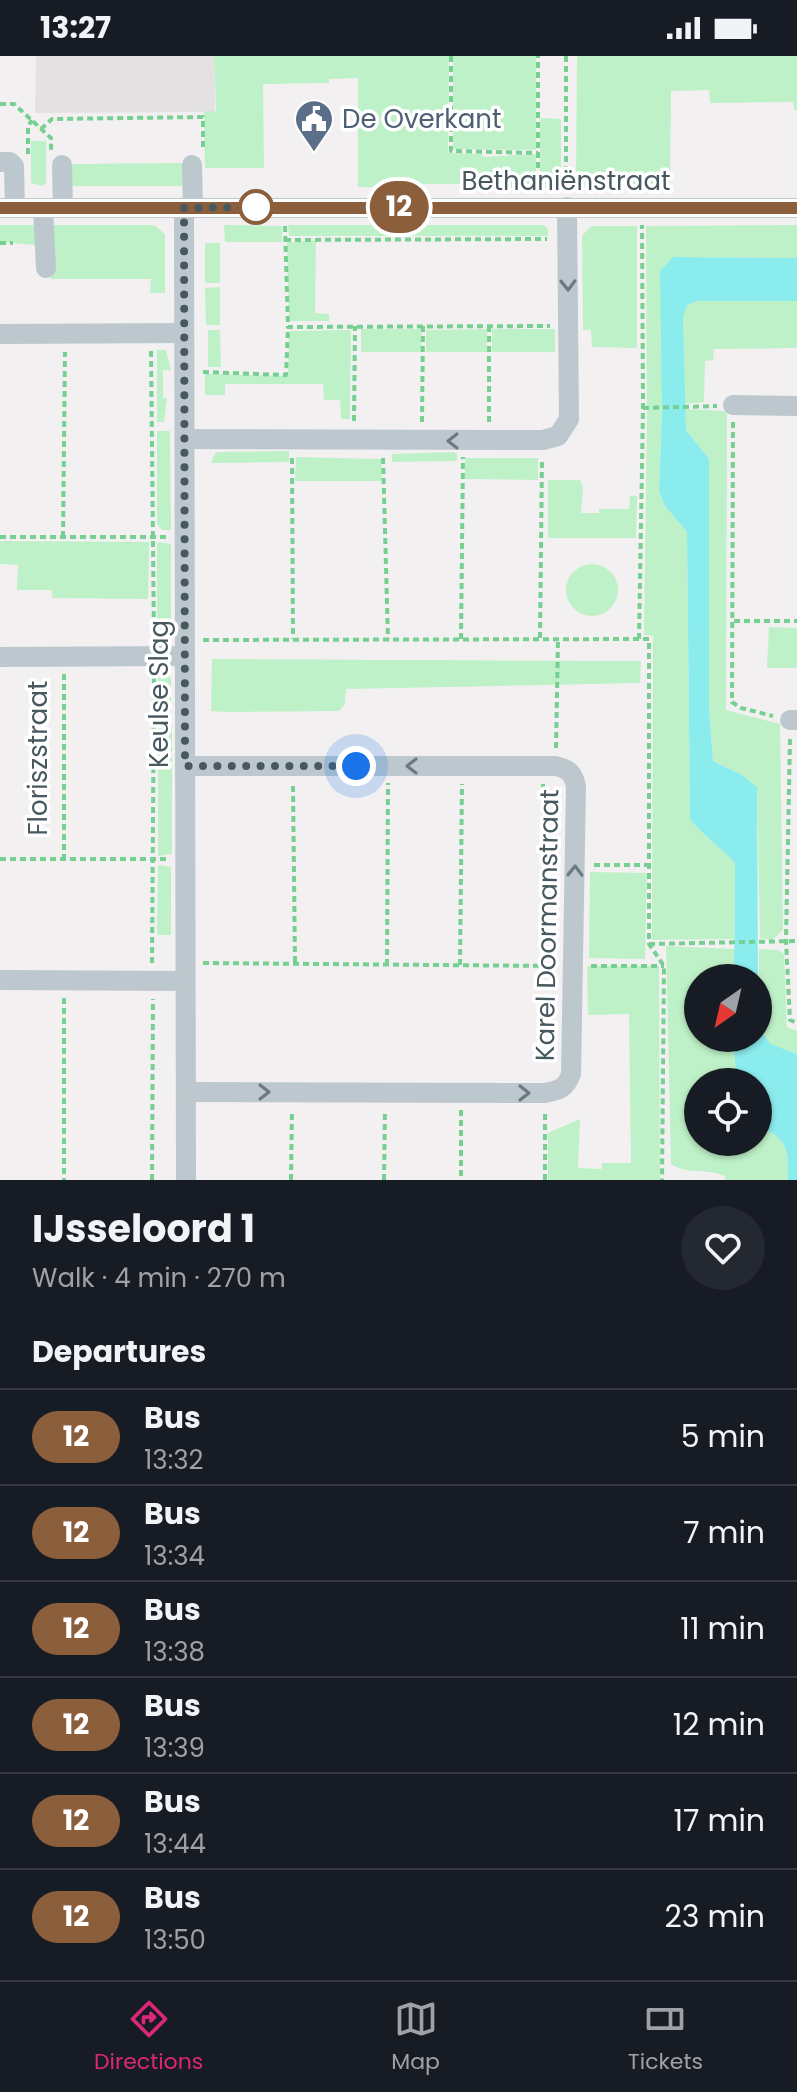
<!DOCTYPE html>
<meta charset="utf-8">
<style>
body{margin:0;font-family:Poppins,sans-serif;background:#242831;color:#f1f3f6;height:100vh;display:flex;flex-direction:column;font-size:30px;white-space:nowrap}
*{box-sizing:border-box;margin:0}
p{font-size:26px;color:#9ea1a6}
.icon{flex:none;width:44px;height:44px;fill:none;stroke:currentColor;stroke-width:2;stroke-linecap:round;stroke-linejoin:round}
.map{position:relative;height:1124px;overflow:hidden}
.sheet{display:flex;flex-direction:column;background:#171b24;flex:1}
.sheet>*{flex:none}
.badge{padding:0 16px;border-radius:26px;font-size:28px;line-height:52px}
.needle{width:52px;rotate:214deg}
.buttons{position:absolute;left:684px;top:908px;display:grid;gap:16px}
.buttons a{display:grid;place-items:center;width:88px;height:88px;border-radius:50%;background:#171b24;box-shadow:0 2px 6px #0004;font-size:40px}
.you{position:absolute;width:40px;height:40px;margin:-20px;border:6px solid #fff;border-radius:50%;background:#1a73e8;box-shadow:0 0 0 12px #1a73e833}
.map>.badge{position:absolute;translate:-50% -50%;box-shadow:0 0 0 4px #fff}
h2{padding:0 32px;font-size:30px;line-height:72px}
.round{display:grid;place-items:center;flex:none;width:84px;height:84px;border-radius:42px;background:#242831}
.headline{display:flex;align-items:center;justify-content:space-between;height:136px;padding:0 32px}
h1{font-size:38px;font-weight:700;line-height:60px}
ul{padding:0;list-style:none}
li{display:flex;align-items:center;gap:24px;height:96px;padding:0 32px;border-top:2px solid #363941}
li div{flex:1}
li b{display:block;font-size:30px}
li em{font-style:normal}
li .badge{min-width:88px;font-weight:700;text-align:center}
.status{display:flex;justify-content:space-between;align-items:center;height:56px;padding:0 40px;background:#171b24;direction:ltr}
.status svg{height:22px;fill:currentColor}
.tabs{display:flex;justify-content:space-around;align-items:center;height:112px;border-top:2px solid #363941;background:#171b24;font-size:22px;color:#9ea1a6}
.tabs a{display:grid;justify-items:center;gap:4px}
.tabs .current{color:#db2777}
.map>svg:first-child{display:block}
</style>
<div class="status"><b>13:27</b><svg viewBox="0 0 49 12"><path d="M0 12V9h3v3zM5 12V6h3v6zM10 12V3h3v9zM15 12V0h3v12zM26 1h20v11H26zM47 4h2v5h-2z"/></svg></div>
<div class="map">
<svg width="797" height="1124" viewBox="0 0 797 1124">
<rect width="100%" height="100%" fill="#f3f0f1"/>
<!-- education -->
<polygon fill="#e4e1e3" points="36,0 214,0 215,56 35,57"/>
<!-- green -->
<g fill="#bff1c8">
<polygon points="214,0 449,0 448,97 482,98 483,101 536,98 536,132 466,132 465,128 418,128 418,132 358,131 358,22 329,23 329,27 263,28 264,112 205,112 204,56 216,55"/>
<polygon points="453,0 536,0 536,94 453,93"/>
<polygon points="577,0 797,0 797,54 794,54 793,46 710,47 709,34 671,35 670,130 584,131 576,124"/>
<polygon points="540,62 561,63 561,133 540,132"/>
<polygon points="31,85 46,85 46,127 42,130 31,127"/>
<polygon points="183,107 184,130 68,130 71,108"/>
<polygon points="0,169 36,169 36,189 0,186"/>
<polygon points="48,169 154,169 165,178 165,237 150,237 151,223 51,223"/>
<polygon points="224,169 282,170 282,186 225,186"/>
<polygon points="288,169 544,169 548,173 548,180 289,180"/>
<path d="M 797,169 L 797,202 L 673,201 L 662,355 L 659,436 L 665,450 L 687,476 L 690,763 C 703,780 721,791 735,807 L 734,883 L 652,884 L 653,580 L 644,579 L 647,361 L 646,170 Z"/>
<polygon points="591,170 637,170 637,292 592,291 591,274 583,274 582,180"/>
<polygon points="316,185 315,257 329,258 329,265 289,265 287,186"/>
<rect x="205" y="187" width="15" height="40"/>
<polygon points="220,231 220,269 206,269 205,232"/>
<polygon points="697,245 797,245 797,292 714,293 713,304 705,305 704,346 684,348 683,261 686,249"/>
<polygon points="361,273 422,273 421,296 361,296"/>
<polygon points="487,273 487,296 426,296 426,274"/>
<rect x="492" y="273" width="63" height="23"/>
<polygon points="208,274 220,274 221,311 208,311"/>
<polygon points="351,274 350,363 341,363 340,344 324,344 323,328 225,328 225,339 205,339 205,318 288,320 289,275"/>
<polygon points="157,294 166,294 171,314 163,314 163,342 167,342 164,366 157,366"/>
<polygon points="685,353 727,355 726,654 780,668 783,874 772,884 760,882 757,731 742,719 713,705 709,651 709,403 686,374"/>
<polygon points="157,375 170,375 171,474 162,474 157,468"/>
<polygon points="289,395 289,406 211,407 216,396"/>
<polygon points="453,396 457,398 457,405 392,406 392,398"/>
<polygon points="296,401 381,403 382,425 295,425"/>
<polygon points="465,402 538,402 538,424 465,423"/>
<polygon points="548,424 580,424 583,431 581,457 599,457 599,453 629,453 630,440 637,440 636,482 548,482"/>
<polygon points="0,485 149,486 148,543 52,542 52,534 17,534 18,509 0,508"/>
<polygon points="160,486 171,488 171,577 163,577 162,571 157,571 157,487"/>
<circle cx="592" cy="534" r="26"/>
<polygon points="769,571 797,572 797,612 767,612"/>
<polygon points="212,603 641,605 640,627 346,633 345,648 339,655 225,656 211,655"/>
<polygon points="158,618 168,618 171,623 171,658 158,658"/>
<polygon points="158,668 172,668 172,798 158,800"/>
<polygon points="158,809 171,811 171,879 157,879"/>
<polygon points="590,816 647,817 645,903 589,902"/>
<path d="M 666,890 L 735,893 L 734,922 L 698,922 L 698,982 L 733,982 L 737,1026 L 698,1026 L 698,1086 L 758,1086 L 758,1070 C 789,1084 788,1092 788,1124 L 725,1124 L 725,1120 C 707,1112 687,1119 671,1108 Z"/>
<polygon points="759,893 778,894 784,898 787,971 797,975 797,998 771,988 758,972"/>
<polygon points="587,910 659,910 660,1124 548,1124 548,1077 580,1063 578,1112 602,1113 602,1107 631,1107 629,958 588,959"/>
</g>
<!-- water -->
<g fill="#8becee">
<path d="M 673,201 L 797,202 L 797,245 L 697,245 L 687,249 L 683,261 L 686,374 L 709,403 L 709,651 L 713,705 L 742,719 L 757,731 L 758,922 L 734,922 L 735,807 C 721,791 703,780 690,763 L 687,476 L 665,450 L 659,436 L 662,355 L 660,215 Z"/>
<path d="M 758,972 L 771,988 L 797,998 L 797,1124 L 788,1124 C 788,1092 789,1084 758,1070 L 758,1026 L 737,1026 L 733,982 L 758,982 Z"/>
</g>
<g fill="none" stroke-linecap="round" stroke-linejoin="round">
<!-- path -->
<g stroke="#76d092" stroke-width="4" stroke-dasharray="6 4" stroke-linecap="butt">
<polyline points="451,0 451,95 538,97"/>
<polyline points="566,0 566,132"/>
<polyline points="0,48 14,48 51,82 51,95"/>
<polyline points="41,73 52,63 203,61 203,93"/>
<polyline points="28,98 28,70 32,64"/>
<polyline points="538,132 538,0"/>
<polyline points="285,170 288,271 550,270"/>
<polyline points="285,184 547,183"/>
<polyline points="0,187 13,187"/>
<polyline points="151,295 154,583"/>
<polyline points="203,316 286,319 288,271"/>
<polyline points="643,352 717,350"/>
<polyline points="354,365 355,270"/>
<polyline points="422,366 423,270"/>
<polyline points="489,366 489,271"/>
<polyline points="733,366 732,646 741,652 773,660"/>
<polyline points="292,402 293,583"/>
<polyline points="383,402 388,583"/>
<polyline points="0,481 166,481"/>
<polyline points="63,481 65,296"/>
<polyline points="734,565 797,565"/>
<polyline points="540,582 542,403"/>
<polyline points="461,583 463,401"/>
<polyline points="639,583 643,352 642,169"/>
<polyline points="203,584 649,583 649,888 664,910 662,1124"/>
<polyline points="64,618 64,803"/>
<polyline points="790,683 786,885 790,964 797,967"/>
<polyline points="556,692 558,583"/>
<polyline points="543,728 545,910"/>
<polyline points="293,730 295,908"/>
<polyline points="0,803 167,803"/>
<polyline points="594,809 649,809"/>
<polyline points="649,888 797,885"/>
<polyline points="152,907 154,619"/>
<polyline points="203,907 554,910"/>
<polyline points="387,909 388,727"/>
<polyline points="460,909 462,728"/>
<polyline points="591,910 664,910"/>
<polyline points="64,942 64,1124"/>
<polyline points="461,1054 461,1124"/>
<polyline points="152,1124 153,943"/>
<polyline points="291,1124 292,1054"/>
<polyline points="384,1124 385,1054"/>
<polyline points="545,1124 545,1054"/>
</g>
<!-- minor -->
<g stroke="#bcc8cd" stroke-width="20">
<polyline points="0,106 10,106 14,110 15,152"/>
<polyline points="62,109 63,152"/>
<polyline points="192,109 193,151"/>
<polyline points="0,152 797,152"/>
<polyline points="43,152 46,212"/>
<polyline points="184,152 186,1124"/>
<polyline points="0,278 184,277"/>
<polyline points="733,349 797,350"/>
<polyline points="185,383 543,384 558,380 569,363 567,151"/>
<polyline points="0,601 185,600"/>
<polyline points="790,664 797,664"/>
<path d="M 185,710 L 555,710 C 569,713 573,717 576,730 L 571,1018 C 566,1032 560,1034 545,1037 L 186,1036"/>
<polyline points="0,924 185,925"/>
</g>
</g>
<!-- one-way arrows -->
<defs><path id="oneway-chevron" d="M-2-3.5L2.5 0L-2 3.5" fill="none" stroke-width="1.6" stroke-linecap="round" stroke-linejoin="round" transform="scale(2)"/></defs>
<g stroke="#6b7a80">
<use href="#oneway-chevron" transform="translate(568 229) rotate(89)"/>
<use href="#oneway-chevron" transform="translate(453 385) rotate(-180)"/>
<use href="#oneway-chevron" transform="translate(412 710) rotate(180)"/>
<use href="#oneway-chevron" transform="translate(575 815) rotate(-89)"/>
<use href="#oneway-chevron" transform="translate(264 1036)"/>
<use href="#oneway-chevron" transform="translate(524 1037)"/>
</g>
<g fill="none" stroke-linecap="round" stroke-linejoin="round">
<defs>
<polyline id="line" points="0,152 797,152"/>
</defs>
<!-- line casing -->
<use href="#line" stroke="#fff" stroke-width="18"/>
<!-- line -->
<use href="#line" stroke="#8b5e3c" stroke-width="12"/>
<!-- walk -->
<polyline stroke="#48585f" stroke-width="8" stroke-dasharray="0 14.4" points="256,151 184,152 185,710 356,710"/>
</g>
<!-- icons -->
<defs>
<symbol id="civic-pin" viewBox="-11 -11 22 30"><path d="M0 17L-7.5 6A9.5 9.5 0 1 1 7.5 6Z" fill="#5c6f8a" stroke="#fff"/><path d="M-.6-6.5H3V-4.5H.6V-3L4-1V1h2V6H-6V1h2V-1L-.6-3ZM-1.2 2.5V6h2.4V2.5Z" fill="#fff"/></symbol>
</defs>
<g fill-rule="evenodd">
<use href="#civic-pin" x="292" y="41" width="44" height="60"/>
</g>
<!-- markers -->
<circle fill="#fff" stroke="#8b5e3c" stroke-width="4" cx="256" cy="151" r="16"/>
<g text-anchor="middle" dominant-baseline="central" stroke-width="7" stroke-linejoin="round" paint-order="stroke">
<!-- service labels -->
<g font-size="26" fill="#4e5e75" stroke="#fff" text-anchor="start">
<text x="342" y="63">De Overkant</text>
</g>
<!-- street labels -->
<g font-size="26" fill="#48585f" stroke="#fff">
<text x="566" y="125">Bethaniënstraat</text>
<text transform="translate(159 638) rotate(-90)">Keulse Slag</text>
<text transform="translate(38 702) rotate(-90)">Floriszstraat</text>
<text transform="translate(547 869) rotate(-89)">Karel Doormanstraat</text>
</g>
</g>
</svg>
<div class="buttons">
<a><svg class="needle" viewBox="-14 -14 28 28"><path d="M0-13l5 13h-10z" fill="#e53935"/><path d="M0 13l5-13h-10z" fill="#9ea1a6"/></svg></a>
<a><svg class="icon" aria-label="locate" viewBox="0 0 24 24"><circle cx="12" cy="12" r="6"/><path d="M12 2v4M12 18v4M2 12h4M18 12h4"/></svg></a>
</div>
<div class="you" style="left:356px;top:710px"></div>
<b class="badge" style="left:399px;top:151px;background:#8b5e3c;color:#fff">12</b>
</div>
<section class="sheet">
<div class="headline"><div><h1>IJsseloord 1</h1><p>Walk · 4 min · 270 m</p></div><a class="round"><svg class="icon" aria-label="heart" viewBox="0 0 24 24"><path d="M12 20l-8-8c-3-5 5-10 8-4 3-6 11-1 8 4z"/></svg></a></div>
<h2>Departures</h2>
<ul>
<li><span class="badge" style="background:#8b5e3c;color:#fff">12</span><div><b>Bus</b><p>13:32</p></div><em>5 min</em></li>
<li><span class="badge" style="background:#8b5e3c;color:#fff">12</span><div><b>Bus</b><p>13:34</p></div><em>7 min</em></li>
<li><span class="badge" style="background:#8b5e3c;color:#fff">12</span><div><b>Bus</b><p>13:38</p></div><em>11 min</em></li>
<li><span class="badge" style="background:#8b5e3c;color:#fff">12</span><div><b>Bus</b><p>13:39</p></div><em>12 min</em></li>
<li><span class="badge" style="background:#8b5e3c;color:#fff">12</span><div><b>Bus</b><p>13:44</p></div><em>17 min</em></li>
<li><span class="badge" style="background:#8b5e3c;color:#fff">12</span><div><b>Bus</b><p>13:50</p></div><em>23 min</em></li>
</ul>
</section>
<nav class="tabs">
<a class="current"><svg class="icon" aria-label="directions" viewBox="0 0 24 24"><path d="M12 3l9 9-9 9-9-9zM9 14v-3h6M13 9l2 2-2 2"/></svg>Directions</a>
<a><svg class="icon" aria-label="map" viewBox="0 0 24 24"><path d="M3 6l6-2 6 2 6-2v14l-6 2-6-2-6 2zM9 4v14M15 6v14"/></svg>Map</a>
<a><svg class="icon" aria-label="tickets" viewBox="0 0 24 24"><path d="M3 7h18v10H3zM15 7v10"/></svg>Tickets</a>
</nav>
